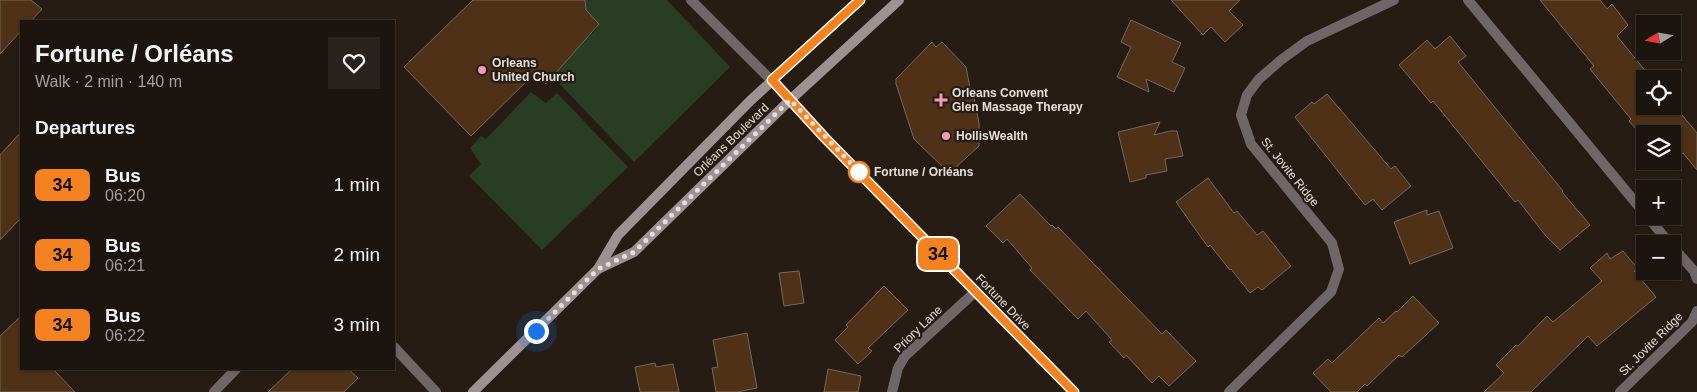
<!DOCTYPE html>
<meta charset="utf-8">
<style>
body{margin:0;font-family:Arial,sans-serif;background:#29221d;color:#f1f3f6;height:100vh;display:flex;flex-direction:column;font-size:19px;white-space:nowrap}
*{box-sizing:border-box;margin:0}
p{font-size:16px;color:#a09f9e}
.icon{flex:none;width:28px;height:28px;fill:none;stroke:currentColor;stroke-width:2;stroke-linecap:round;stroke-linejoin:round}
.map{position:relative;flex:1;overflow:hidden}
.sheet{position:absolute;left:20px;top:20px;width:375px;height:350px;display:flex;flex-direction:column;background:#1c150f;border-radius:0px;box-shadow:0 1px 4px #0004,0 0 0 1px #3a342f}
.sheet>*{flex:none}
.badge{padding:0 10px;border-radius:8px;font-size:18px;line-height:32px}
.needle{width:32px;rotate:259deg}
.controls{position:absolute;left:1636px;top:15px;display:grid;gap:10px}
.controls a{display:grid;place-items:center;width:45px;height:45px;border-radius:0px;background:#1c150f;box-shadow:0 1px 4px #0004,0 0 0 1px #3a342f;font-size:25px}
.you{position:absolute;width:25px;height:25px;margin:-12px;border:4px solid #fff;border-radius:50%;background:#1a73e8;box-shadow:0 0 0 8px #1a73e833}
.map>.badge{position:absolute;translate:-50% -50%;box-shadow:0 0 0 2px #fff}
h2{padding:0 15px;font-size:19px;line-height:45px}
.round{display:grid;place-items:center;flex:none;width:52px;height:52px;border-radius:0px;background:#29221d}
.head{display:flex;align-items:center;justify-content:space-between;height:85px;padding:0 15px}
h1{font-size:24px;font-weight:800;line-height:38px}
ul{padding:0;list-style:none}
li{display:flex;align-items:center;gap:15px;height:70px;padding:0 15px}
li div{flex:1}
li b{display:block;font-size:19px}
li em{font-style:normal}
li .badge{min-width:55px;font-weight:700;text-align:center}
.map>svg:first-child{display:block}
</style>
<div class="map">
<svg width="1697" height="392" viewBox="0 0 1697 392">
<rect width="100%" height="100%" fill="#261c14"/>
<!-- green -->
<g fill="#283d23">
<polygon points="569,0 667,0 730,67 634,162 557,81 555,73 552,70 597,29"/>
<polygon points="531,92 546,103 557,93 628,167 542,250 469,176 481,164 470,148 481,136 486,139"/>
</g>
<!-- building -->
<g fill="#4e3117" stroke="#74685e">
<polygon points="0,0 31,0 42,9 31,21 21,21 21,31 0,54"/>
<polygon points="473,0 585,0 586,10 599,24 546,84 535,73 471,136 404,67"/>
<polygon points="1171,0 1240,0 1229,11 1243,25 1225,42 1211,27 1203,35"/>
<polygon points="1540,0 1600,0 1607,9 1612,4 1628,25 1617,36 1652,79 1645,79 1645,106 1672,106 1672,103 1697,133 1697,170 1683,153 1668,166 1664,161 1672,161 1672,134 1645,134 1645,139 1629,121 1631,119 1590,69 1594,66"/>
<polygon points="1131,20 1181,43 1172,62 1185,68 1174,92 1146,79 1149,92 1117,77 1131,47 1121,42"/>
<polygon points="1450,36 1466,56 1458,62 1563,191 1562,192 1590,225 1560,250 1545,235 1518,200 1515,202 1433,101 1431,103 1399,65 1427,40 1435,49"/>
<polygon points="932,42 936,47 942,42 966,67 971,93 973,93 979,123 979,146 954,169 945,169 914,139 896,84 896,79 899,76"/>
<polygon points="1327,94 1391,169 1395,166 1411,186 1382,210 1373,199 1365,205 1295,117 1312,102 1314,104"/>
<polygon points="1160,122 1154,135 1170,131 1177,131 1183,156 1165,159 1167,171 1146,175 1146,178 1130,182 1118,132"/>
<polygon points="21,132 21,218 0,240 0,155"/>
<polygon points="1208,178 1234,213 1237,211 1257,235 1263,231 1291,266 1262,290 1258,287 1250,293 1231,269 1230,270 1210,245 1208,247 1176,202"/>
<polygon points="1020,194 1051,226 1052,225 1056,229 1058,227 1162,334 1166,330 1196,361 1169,386 1159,376 1152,383 1126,355 1124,358 1109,342 1112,340 1086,311 1078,319 1030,270 1032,268 1007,239 1003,243 986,226"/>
<polygon points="1427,210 1427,215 1439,211 1453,248 1410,264 1394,222"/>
<polygon points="1623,251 1638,269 1634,271 1656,297 1597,346 1588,336 1531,392 1484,392 1504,373 1496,365 1516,345 1518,346 1547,316 1553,322 1602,281 1590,268 1607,253 1610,259"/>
<polygon points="799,271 804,303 784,306 779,273"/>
<polygon points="884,286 908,310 868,348 872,351 858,364 835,340 848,327 846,325"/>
<polygon points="1413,296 1439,323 1402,357 1399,355 1367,386 1365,384 1357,392 1331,392 1313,373 1328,359 1332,363 1379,318 1383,323 1396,311 1397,312"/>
<polygon points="21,316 21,369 53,369 75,392 0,392 0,336"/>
<polygon points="747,333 757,388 737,392 716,392 712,368 718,367 713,340"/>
<polygon points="655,363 656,367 673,364 679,392 640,392 635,367"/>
<polygon points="292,369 348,369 358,378 344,392 268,392"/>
<polygon points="828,369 861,376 858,392 824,392"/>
</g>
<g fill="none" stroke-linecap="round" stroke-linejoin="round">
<!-- minor -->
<g stroke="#6f6767" stroke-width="10">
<polyline points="691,0 771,80 825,138 1074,392"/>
<polyline points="1468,0 1645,214"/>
<polyline points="1647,216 1670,244"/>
<polyline points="1672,246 1694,271 1697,279"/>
<polyline points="394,347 436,392"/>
<polyline points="214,392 236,369"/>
<polyline points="892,392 898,368 905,356 975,292"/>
<polyline points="1229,392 1331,292 1339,269 1332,243 1251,144 1241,115 1247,95 1259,79 1281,60 1307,41 1394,0"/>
<polyline points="1620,392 1692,322 1697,311"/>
</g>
<!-- secondary -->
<g stroke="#9d9191" stroke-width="10">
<polyline points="598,269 634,252 790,100 899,0"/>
<polyline points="473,392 598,269 618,235 750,101 860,0"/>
</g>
</g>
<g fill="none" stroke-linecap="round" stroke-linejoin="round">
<defs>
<polyline id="line" points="860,0 772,80 825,138 1074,392"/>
</defs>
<!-- line casing -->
<use href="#line" stroke="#fff" stroke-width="11"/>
<!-- line -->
<use href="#line" stroke="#f58220" stroke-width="8"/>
<!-- walk -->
<polyline stroke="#e6dfd9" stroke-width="5" stroke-dasharray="0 9" points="536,331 598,269 634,252 790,100 864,177 859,172"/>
</g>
<!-- markers -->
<g fill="#f19ab2" stroke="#261c14" stroke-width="2">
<circle cx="482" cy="70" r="5"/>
<path d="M938.5 92.5h5v5h5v5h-5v5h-5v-5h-5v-5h5z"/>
<circle cx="946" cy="136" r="5"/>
</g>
<circle fill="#fff" stroke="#f58220" stroke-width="2.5" cx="859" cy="172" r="10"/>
<g text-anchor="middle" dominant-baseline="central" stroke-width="4.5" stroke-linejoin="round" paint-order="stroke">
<!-- poi labels -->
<g font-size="12" font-weight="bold" fill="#e6dfd9" stroke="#261c14" text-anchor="start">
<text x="492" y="63">Orleans<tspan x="492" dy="14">United Church</tspan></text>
<text x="952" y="93">Orleans Convent<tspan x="952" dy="14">Glen Massage Therapy</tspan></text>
<text x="956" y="136">HollisWealth</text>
</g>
<!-- street labels -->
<g font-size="12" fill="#e6dfd9" stroke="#261c14">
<text transform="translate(731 140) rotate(-44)">Orléans Boulevard</text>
<text transform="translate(1290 172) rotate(51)">St. Jovite Ridge</text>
<text transform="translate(1003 302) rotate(46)">Fortune Drive</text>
<text transform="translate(918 329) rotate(-44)">Priory Lane</text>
<text transform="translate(1651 344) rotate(-45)">St. Jovite Ridge</text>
</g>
<!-- stop labels -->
<g font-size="12" font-weight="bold" fill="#e6dfd9" stroke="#261c14" text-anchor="start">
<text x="874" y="172">Fortune / Orléans</text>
</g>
</g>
</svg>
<div class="controls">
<a><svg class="needle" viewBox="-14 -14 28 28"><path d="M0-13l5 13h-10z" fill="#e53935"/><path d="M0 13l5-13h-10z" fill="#a09f9e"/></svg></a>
<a><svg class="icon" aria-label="locate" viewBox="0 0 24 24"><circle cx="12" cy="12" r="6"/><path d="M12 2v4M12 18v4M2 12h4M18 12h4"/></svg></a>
<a><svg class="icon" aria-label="layers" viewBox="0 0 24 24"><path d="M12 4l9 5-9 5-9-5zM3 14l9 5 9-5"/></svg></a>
<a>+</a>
<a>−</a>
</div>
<div class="you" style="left:536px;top:331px"></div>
<b class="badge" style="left:938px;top:254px;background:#f58220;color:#111">34</b>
<section class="sheet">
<div class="head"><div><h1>Fortune / Orléans</h1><p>Walk · 2 min · 140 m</p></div><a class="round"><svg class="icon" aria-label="heart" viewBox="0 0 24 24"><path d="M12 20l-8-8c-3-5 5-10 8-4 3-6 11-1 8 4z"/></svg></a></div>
<h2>Departures</h2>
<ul>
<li><span class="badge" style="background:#f58220;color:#111">34</span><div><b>Bus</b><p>06:20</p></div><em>1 min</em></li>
<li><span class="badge" style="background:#f58220;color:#111">34</span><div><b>Bus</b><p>06:21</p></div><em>2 min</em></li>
<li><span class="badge" style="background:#f58220;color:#111">34</span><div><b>Bus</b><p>06:22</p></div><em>3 min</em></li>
</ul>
</section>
</div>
